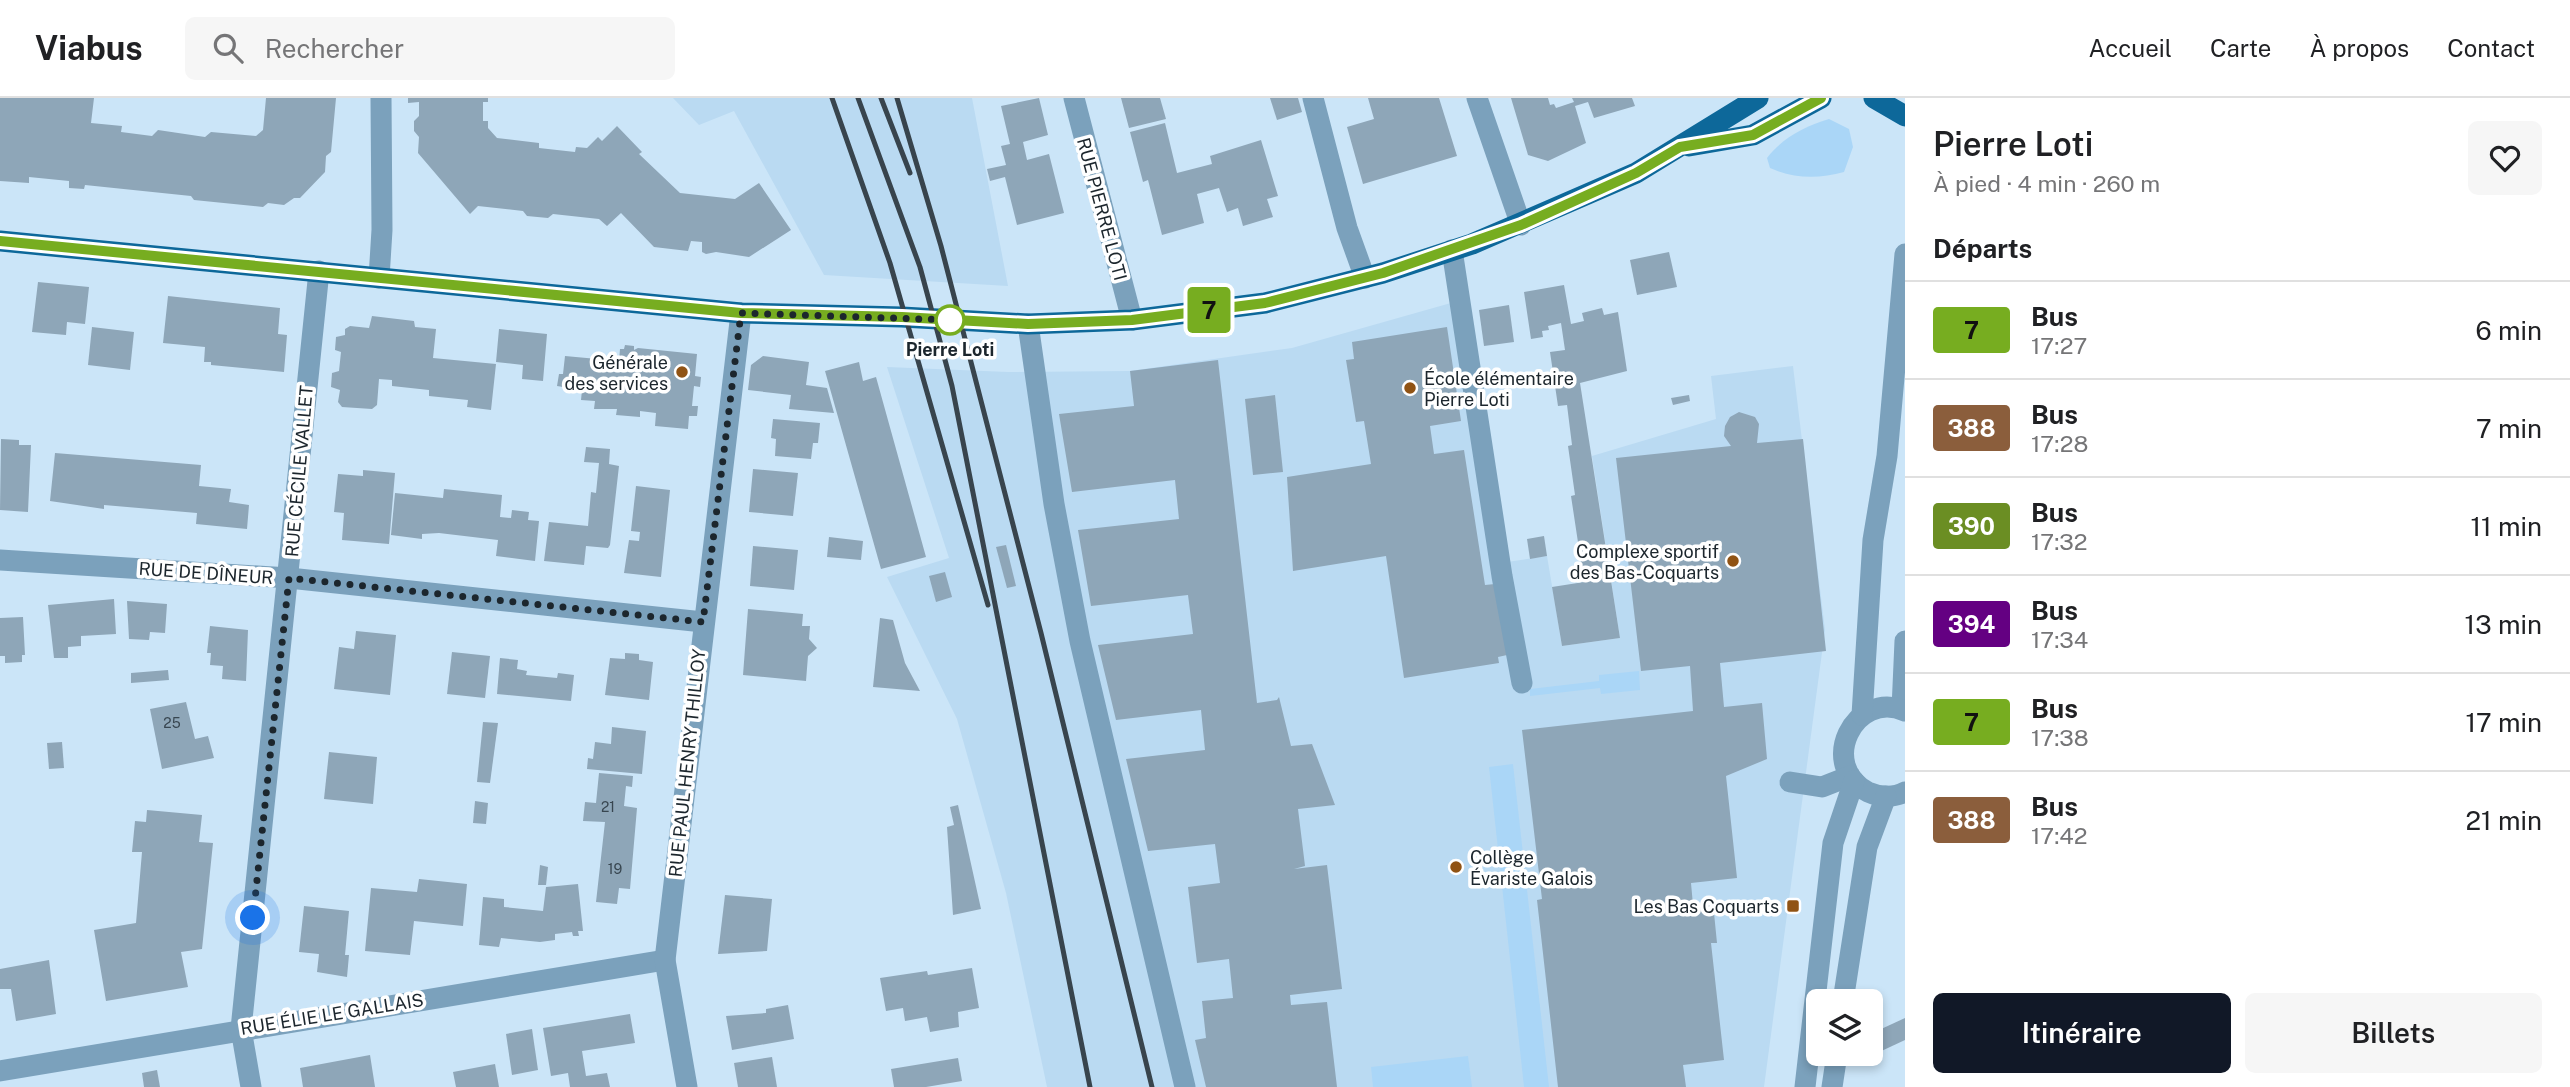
<!DOCTYPE html>
<html lang="fr">
<meta charset="utf-8">
<style>
body{margin:0;font-family:"Public Sans",sans-serif;background:#f6f6f6;color:#202124;height:100vh;display:flex;flex-direction:column;font-size:26px;white-space:nowrap}
*{box-sizing:border-box;margin:0}
p{font-size:23px;color:#757577}
.icon{flex:none;width:38px;height:38px;fill:none;stroke:currentColor;stroke-width:2;stroke-linecap:round;stroke-linejoin:round}
.map{position:relative;flex:1;overflow:hidden}
.sheet{display:flex;flex-direction:column;background:#fff;width:665px}
.sheet>*{flex:none}
.badge{padding:0 14px;border-radius:5px;font-size:24px;line-height:46px}
.controls{position:absolute;left:1806px;top:891px;display:grid;gap:14px}
.controls a{display:grid;place-items:center;width:77px;height:77px;border-radius:10px;background:#fff;box-shadow:0 4px 10px #0003;font-size:35px}
.you{position:absolute;width:35px;height:35px;margin:-18px;border:5px solid #fff;border-radius:50%;background:#1a73e8;box-shadow:0 0 0 10px #1a73e833}
.map>.badge{position:absolute;translate:-50% -50%;box-shadow:0 0 0 4px #fff}
h2{padding:0 28px;font-size:26px;line-height:63px}
.round{display:grid;place-items:center;flex:none;width:74px;height:74px;border-radius:10px;background:#f6f6f6}
.head{display:flex;align-items:center;justify-content:space-between;height:119px;padding:0 28px}
h1{font-size:33px;font-weight:600;line-height:52px}
.action{display:flex;gap:14px;margin-top:auto;padding:14px 28px}
.action a{flex:1;height:80px;border-radius:10px;background:#111827;color:#fff;font-size:28px;font-weight:600;line-height:80px;text-align:center}
.action a+a{background:#f6f6f6;color:#202124}
ul{padding:0;list-style:none}
li{display:flex;align-items:center;gap:21px;height:98px;padding:0 28px;border-top:2px solid #e0e0e0}
li div{flex:1}
li b{display:block;font-size:26px}
li em{font-style:normal}
li .badge{min-width:77px;font-weight:700;text-align:center}
header{display:flex;align-items:center;gap:42px;box-sizing:border-box;height:98px;padding:0 35px;background:#fff;border-bottom:2px solid #e0e0e0}
header strong{font-size:33px}
nav{display:flex;gap:38px;margin-inline-start:auto;font-size:24px}
.search{width:490px;height:63px;background:#f6f6f6;display:flex;align-items:center;gap:18px;box-sizing:border-box;padding:0 24px;border-radius:10px;color:#757577;font-size:26px}
main{display:flex;flex:1;min-height:0}
.map>svg:first-child{display:block}
</style>
<header>
<strong>Viabus</strong>
<div class="search"><svg class="icon" aria-label="search" viewBox="0 0 24 24"><circle cx="10" cy="10" r="6"/><path d="M15 15l6 6"/></svg>Rechercher</div>
<nav><a>Accueil</a><a>Carte</a><a>À propos</a><a>Contact</a></nav>
</header>
<main>
<div class="map">
<svg width="1905" height="989" viewBox="0 0 1905 989">
<rect width="100%" height="100%" fill="#cbe5f8"/>
<!-- built -->
<g fill="#badaf2">
<polygon points="673,0 972,0 1008,188 824,177 734,13 699,27"/>
<polygon points="1465,201 1507,464 1547,458 1562,548 1620,540 1592,358 1716,321 1711,278 1793,268 1825,532 1764,989 1047,989 1006,795 957,621 887,479 949,460 887,269 1008,274 1130,273 1292,250"/>
</g>
<!-- green -->
<g fill="#aad6f7">
<path d="M 1829,21 L 1849,31 L 1853,49 L 1844,74 C 1819,81 1794,81 1770,70 L 1767,60 C 1782,40 1805,28 1829,21 Z"/>
<polygon points="1639,573 1640,592 1601,596 1600,590 1530,598 1530,591 1599,583 1599,577"/>
<polygon points="1513,666 1549,989 1524,989 1489,669"/>
<polygon points="1468,958 1472,989 1373,989 1371,969"/>
</g>
<!-- building -->
<g fill="#8ea6b8">
<polygon points="0,0 94,0 91,25 122,28 121,34 152,38 158,32 205,39 211,34 256,38 263,32 266,0 336,0 331,54 326,58 325,74 300,100 294,100 284,107 268,105 263,109 194,102 191,98 85,87 84,91 69,90 69,83 29,79 29,85 0,83"/>
<polygon points="408,0 488,0 488,4 483,4 483,23 488,23 488,30 497,40 539,45 539,50 575,54 576,49 587,50 598,39 602,43 617,28 642,54 639,56 680,95 735,101 759,85 791,132 749,159 716,154 706,156 702,154 702,144 691,143 688,153 654,149 621,115 607,128 599,121 553,116 548,120 527,118 523,113 478,108 470,116 418,55 419,39 414,33 414,23 419,18 419,4 408,5"/>
<polygon points="1039,0 1048,37 1023,44 1027,62 1049,56 1064,115 1017,127 1005,79 990,83 987,71 1006,67 1001,48 1010,46 1001,8"/>
<polygon points="1121,0 1160,0 1166,21 1129,30"/>
<polygon points="1270,0 1298,0 1302,14 1277,22"/>
<polygon points="1368,0 1439,0 1457,58 1363,86 1347,29 1374,21"/>
<polygon points="1511,0 1548,0 1550,7 1554,6 1556,10 1574,4 1572,0 1632,0 1635,8 1594,20 1588,4 1575,8 1586,45 1548,63 1528,57"/>
<polygon points="1165,25 1177,75 1212,66 1210,58 1261,42 1278,98 1267,101 1273,119 1243,128 1238,110 1227,114 1219,90 1197,96 1204,125 1162,137 1148,82 1143,84 1130,34"/>
<polygon points="1669,154 1677,189 1637,197 1630,162"/>
<polygon points="38,184 89,189 85,226 67,224 66,237 32,234"/>
<polygon points="1564,187 1571,226 1584,223 1582,215 1602,210 1604,217 1618,214 1627,273 1580,285 1620,540 1562,548 1552,489 1584,484 1571,398 1575,397 1568,348 1572,347 1567,307 1558,308 1550,254 1565,252 1561,225 1548,228 1549,232 1542,233 1543,239 1531,241 1524,194"/>
<polygon points="168,198 280,210 278,236 287,237 284,274 211,267 211,264 204,264 205,249 163,245"/>
<polygon points="1509,207 1514,244 1484,248 1479,212"/>
<polygon points="372,218 414,223 415,229 436,231 433,260 496,266 491,312 467,309 468,302 429,298 429,292 392,288 392,282 379,281 377,307 372,311 342,309 338,304 340,292 331,289 332,275 339,273 341,254 335,252 336,239 345,237 345,231 350,228 369,230"/>
<polygon points="92,229 134,234 130,272 88,267"/>
<polygon points="1447,229 1461,323 1430,328 1434,356 1464,352 1485,487 1495,486 1507,557 1498,559 1499,565 1404,580 1386,458 1293,473 1287,379 1371,366 1364,323 1356,324 1346,262 1354,261 1352,244"/>
<polygon points="499,231 547,236 543,283 522,281 523,267 496,264"/>
<polygon points="625,247 634,248 634,252 638,250 697,256 695,278 701,279 700,289 694,288 692,308 698,308 697,318 689,318 688,331 655,328 656,315 640,313 640,319 616,317 617,311 594,311 595,303 581,302 582,292 557,288 559,276 563,276 565,258 619,263 620,251 624,251"/>
<polygon points="763,258 809,264 806,287 827,290 834,315 789,311 791,297 748,292 751,267"/>
<polygon points="1218,262 1257,605 1277,602 1279,599 1291,648 1312,646 1335,707 1298,711 1305,768 1294,771 1327,767 1342,891 1290,897 1291,907 1327,904 1337,989 1206,989 1195,942 1206,940 1202,903 1233,900 1229,861 1197,865 1188,789 1220,785 1215,746 1148,753 1126,661 1205,652 1201,612 1116,622 1098,547 1193,536 1188,497 1091,508 1078,432 1179,421 1175,382 1072,394 1059,316 1134,308 1130,273"/>
<polygon points="859,264 863,283 876,279 926,459 881,471 825,273"/>
<polygon points="1519,277 1521,289 1510,290 1509,278"/>
<polygon points="1275,297 1283,374 1253,377 1245,301"/>
<polygon points="1689,297 1690,303 1673,307 1671,300"/>
<polygon points="1739,314 1755,319 1759,326 1757,345 1803,341 1826,553 1720,565 1724,609 1762,605 1767,661 1726,678 1737,780 1691,785 1693,807 1713,805 1717,845 1711,845 1724,962 1683,967 1686,989 1558,989 1537,802 1542,801 1522,632 1693,613 1690,568 1641,573 1616,360 1731,348 1724,338 1725,328 1730,319"/>
<polygon points="773,321 820,325 818,345 813,345 811,361 775,358 776,341 771,340"/>
<polygon points="1,341 19,342 19,347 31,347 28,414 0,412"/>
<polygon points="586,349 610,351 609,366 619,368 610,447 608,450 586,448 584,467 544,463 549,424 588,428 591,394 596,395 599,365 584,364"/>
<polygon points="55,355 201,367 199,388 231,391 229,404 249,407 247,431 196,426 197,415 104,407 104,411 50,403"/>
<polygon points="753,371 798,375 793,418 749,414"/>
<polygon points="363,372 395,375 389,446 342,442 344,415 334,414 338,376 363,378"/>
<polygon points="636,388 670,392 661,479 624,475 629,442 639,443 640,434 631,433"/>
<polygon points="444,391 502,397 500,419 511,420 512,412 529,414 528,422 539,423 535,463 496,458 498,442 439,435 422,436 422,441 391,437 395,395 443,400"/>
<polygon points="1544,438 1547,458 1530,461 1527,441"/>
<polygon points="829,439 863,443 861,462 827,459"/>
<polygon points="1006,447 1016,488 1007,490 996,449"/>
<polygon points="753,448 798,452 794,492 750,488"/>
<polygon points="945,474 952,499 936,504 929,478"/>
<polygon points="114,501 116,536 81,538 81,548 68,549 68,560 54,560 48,507"/>
<polygon points="127,503 167,506 165,535 150,534 149,542 129,541"/>
<polygon points="748,511 803,516 802,528 810,528 809,541 817,550 808,558 806,583 743,577"/>
<polygon points="23,519 25,557 22,557 22,564 5,565 5,558 0,558 0,520"/>
<polygon points="880,520 893,522 905,565 920,593 873,589"/>
<polygon points="210,528 248,532 246,583 222,581 223,568 210,567 211,555 207,555"/>
<polygon points="356,533 396,537 390,597 334,591 339,549 354,551"/>
<polygon points="452,554 490,558 485,600 447,596"/>
<polygon points="625,555 639,556 639,562 653,564 649,602 605,597 610,560 625,561"/>
<polygon points="500,560 518,562 517,571 527,573 526,577 557,580 558,575 574,577 571,603 497,596"/>
<polygon points="168,572 169,582 131,585 131,575"/>
<polygon points="186,604 195,641 208,638 214,660 162,671 150,611"/>
<polygon points="483,624 498,625 490,685 477,684"/>
<polygon points="612,629 646,633 642,676 587,671 588,660 593,661 595,644 611,646"/>
<polygon points="62,644 64,670 49,671 47,645"/>
<polygon points="329,654 377,659 373,706 324,701"/>
<polygon points="599,675 633,678 632,689 626,688 624,708 637,710 630,791 619,790 617,806 596,804 605,724 583,723 585,704 596,705"/>
<polygon points="475,703 488,705 486,726 473,725"/>
<polygon points="958,707 981,811 953,817 947,729 954,727 950,709"/>
<polygon points="147,712 202,717 199,744 213,745 202,851 181,854 188,889 106,903 94,832 136,825 142,754 132,754 135,723 146,724"/>
<polygon points="540,767 548,769 546,787 538,787"/>
<polygon points="419,781 467,786 463,828 414,823 410,857 365,853 371,790 417,794"/>
<polygon points="578,786 583,833 578,833 579,838 573,838 572,834 555,836 555,842 540,844 501,840 499,849 479,847 483,799 504,801 504,809 543,813 546,789"/>
<polygon points="725,797 772,801 767,853 718,856"/>
<polygon points="304,808 349,813 345,857 349,857 347,879 317,874 319,856 299,854"/>
<polygon points="49,862 56,916 16,923 11,891 0,891 0,871"/>
<polygon points="972,870 979,910 958,914 959,929 930,934 927,919 905,923 903,910 886,913 880,880 927,873 928,877"/>
<polygon points="788,907 794,941 732,952 726,918 766,915 766,911"/>
<polygon points="630,916 635,945 582,953 586,978 607,975 610,989 570,989 568,975 551,978 543,930"/>
<polygon points="1905,920 1905,942 1875,956 1879,932"/>
<polygon points="532,931 538,972 512,977 506,936"/>
<polygon points="370,957 375,989 303,989 300,970"/>
<polygon points="772,959 777,989 738,989 734,965"/>
<polygon points="958,960 962,983 926,989 894,989 891,971"/>
<polygon points="495,966 499,989 456,989 453,974"/>
<polygon points="157,972 160,989 144,989 142,975"/>
</g>
<g fill="none" stroke-linecap="round" stroke-linejoin="round">
<!-- minor -->
<g stroke="#7ba1bc" stroke-width="21">
<polyline points="1074,0 1132,222"/>
<polyline points="1313,0 1347,130 1365,180"/>
<polyline points="1477,0 1521,127"/>
<polyline points="1452,152 1502,478 1522,585"/>
<polyline points="379,180 382,132 381,0"/>
<polyline points="1028,226 1054,406 1080,543 1185,989"/>
<polyline points="0,462 289,480 703,524"/>
<polyline points="1902,611 1905,543"/>
<path d="M 1905,613 C 1854,591 1817,668 1868,694 C 1879,699 1894,700 1905,694"/>
<polyline points="1862,617 1873,442 1887,358 1905,156"/>
<polyline points="1790,684 1822,689 1850,678"/>
<polyline points="1843,903 1867,749 1886,698"/>
<polyline points="0,973 665,862"/>
<polyline points="251,989 241,931 319,173"/>
<polyline points="687,989 665,862 741,215"/>
<polyline points="1805,989 1833,745 1854,683"/>
<polyline points="1832,989 1837,956"/>
</g>
<!-- major -->
<g stroke="#0d689a" stroke-width="21">
<polyline points="1874,0 1905,18"/>
<polyline points="1689,48 1753,37 1821,0"/>
<polyline points="0,143 741,215 902,219 1028,226 1132,222 1265,205 1383,175 1472,146 1636,75 1758,0"/>
</g>
<!-- rail -->
<g stroke="#38444d" stroke-width="5">
<polyline points="832,0 890,165 988,507"/>
<polyline points="858,0 920,169 952,288 1090,989"/>
<polyline points="881,0 910,75"/>
<polyline points="897,0 941,148 1041,535 1152,989"/>
</g>
</g>
<g fill="none" stroke-linecap="round" stroke-linejoin="round">
<defs>
<polyline id="line" points="0,143 741,215 902,219 1028,226 1132,222 1265,205 1383,175 1521,127 1636,75 1680,49 1753,37 1821,0"/>
</defs>
<!-- line casing -->
<use href="#line" stroke="#fff" stroke-width="16"/>
<!-- line -->
<use href="#line" stroke="#77ad20" stroke-width="10"/>
<!-- walk -->
<polyline stroke="#1c262d" stroke-width="7" stroke-dasharray="0 12.6" points="253,820 289,480 703,524 741,215 950,222"/>
</g>
<!-- markers -->
<circle fill="#fff" stroke="#77ad20" stroke-width="3.5" cx="950" cy="222" r="14"/>
<g fill="#905314" stroke="#fff" stroke-width="2.5">
<circle cx="682" cy="274" r="7"/>
<circle cx="1410" cy="290" r="7"/>
<circle cx="1733" cy="463" r="7"/>
<circle cx="1456" cy="769" r="7"/>
<rect x="1786" y="801" width="14" height="14" rx="3.5"/>
</g>
<g text-anchor="middle" dominant-baseline="central" stroke-width="7" stroke-linejoin="round" paint-order="stroke">
<!-- number labels -->
<g font-size="14" fill="#384650">
<text x="172" y="625">25</text>
<text x="608" y="709">21</text>
<text x="615" y="771">19</text>
</g>
<!-- street labels -->
<g font-size="18" fill="#1c262d" stroke="#fff">
<text transform="translate(1102 111) rotate(75)">RUE PIERRE LOTI</text>
<text transform="translate(299 373) rotate(-85)">RUE CÉCILE VALLET</text>
<text transform="translate(206 475) rotate(4)">RUE DE DÎNEUR</text>
<text transform="translate(687 665) rotate(-84)">RUE PAUL HENRY THILLOY</text>
<text transform="translate(332 916) rotate(-9)">RUE ÉLIE LE GALLAIS</text>
</g>
<!-- stop labels -->
<g font-size="18" font-weight="bold" fill="#1c262d" stroke="#fff">
<text x="950" y="251">Pierre Loti</text>
</g>
<!-- poi labels -->
<g font-size="18" fill="#1c262d" stroke="#fff" text-anchor="end">
<text x="668" y="264">Générale<tspan x="668" dy="21">des services</tspan></text>
<text x="1424" y="280" text-anchor="start">École élémentaire<tspan x="1424" dy="21">Pierre Loti</tspan></text>
<text x="1719" y="453">Complexe sportif<tspan x="1719" dy="21">des Bas-Coquarts</tspan></text>
<text x="1470" y="759" text-anchor="start">Collège<tspan x="1470" dy="21">Évariste Galois</tspan></text>
<text x="1779" y="808">Les Bas Coquarts</text>
</g>
</g>
</svg>
<div class="controls">
<a><svg class="icon" aria-label="layers" viewBox="0 0 24 24"><path d="M12 4l9 5-9 5-9-5zM3 14l9 5 9-5"/></svg></a>
</div>
<div class="you" style="left:253px;top:820px"></div>
<b class="badge" style="left:1209px;top:212px;background:#77ad20;color:#111">7</b>
</div>
<section class="sheet">
<div class="head"><div><h1>Pierre Loti</h1><p>À pied · 4 min · 260 m</p></div><a class="round"><svg class="icon" aria-label="heart" viewBox="0 0 24 24"><path d="M12 20l-8-8c-3-5 5-10 8-4 3-6 11-1 8 4z"/></svg></a></div>
<h2>Départs</h2>
<ul>
<li><span class="badge" style="background:#77ad20;color:#111">7</span><div><b>Bus</b><p>17:27</p></div><em>6 min</em></li>
<li><span class="badge" style="background:#8b5e3c;color:#fff">388</span><div><b>Bus</b><p>17:28</p></div><em>7 min</em></li>
<li><span class="badge" style="background:#6b8e23;color:#fff">390</span><div><b>Bus</b><p>17:32</p></div><em>11 min</em></li>
<li><span class="badge" style="background:#640082;color:#fff">394</span><div><b>Bus</b><p>17:34</p></div><em>13 min</em></li>
<li><span class="badge" style="background:#77ad20;color:#111">7</span><div><b>Bus</b><p>17:38</p></div><em>17 min</em></li>
<li><span class="badge" style="background:#8b5e3c;color:#fff">388</span><div><b>Bus</b><p>17:42</p></div><em>21 min</em></li>
</ul>
<div class="action"><a>Itinéraire</a><a>Billets</a></div>
</section>
</main>
